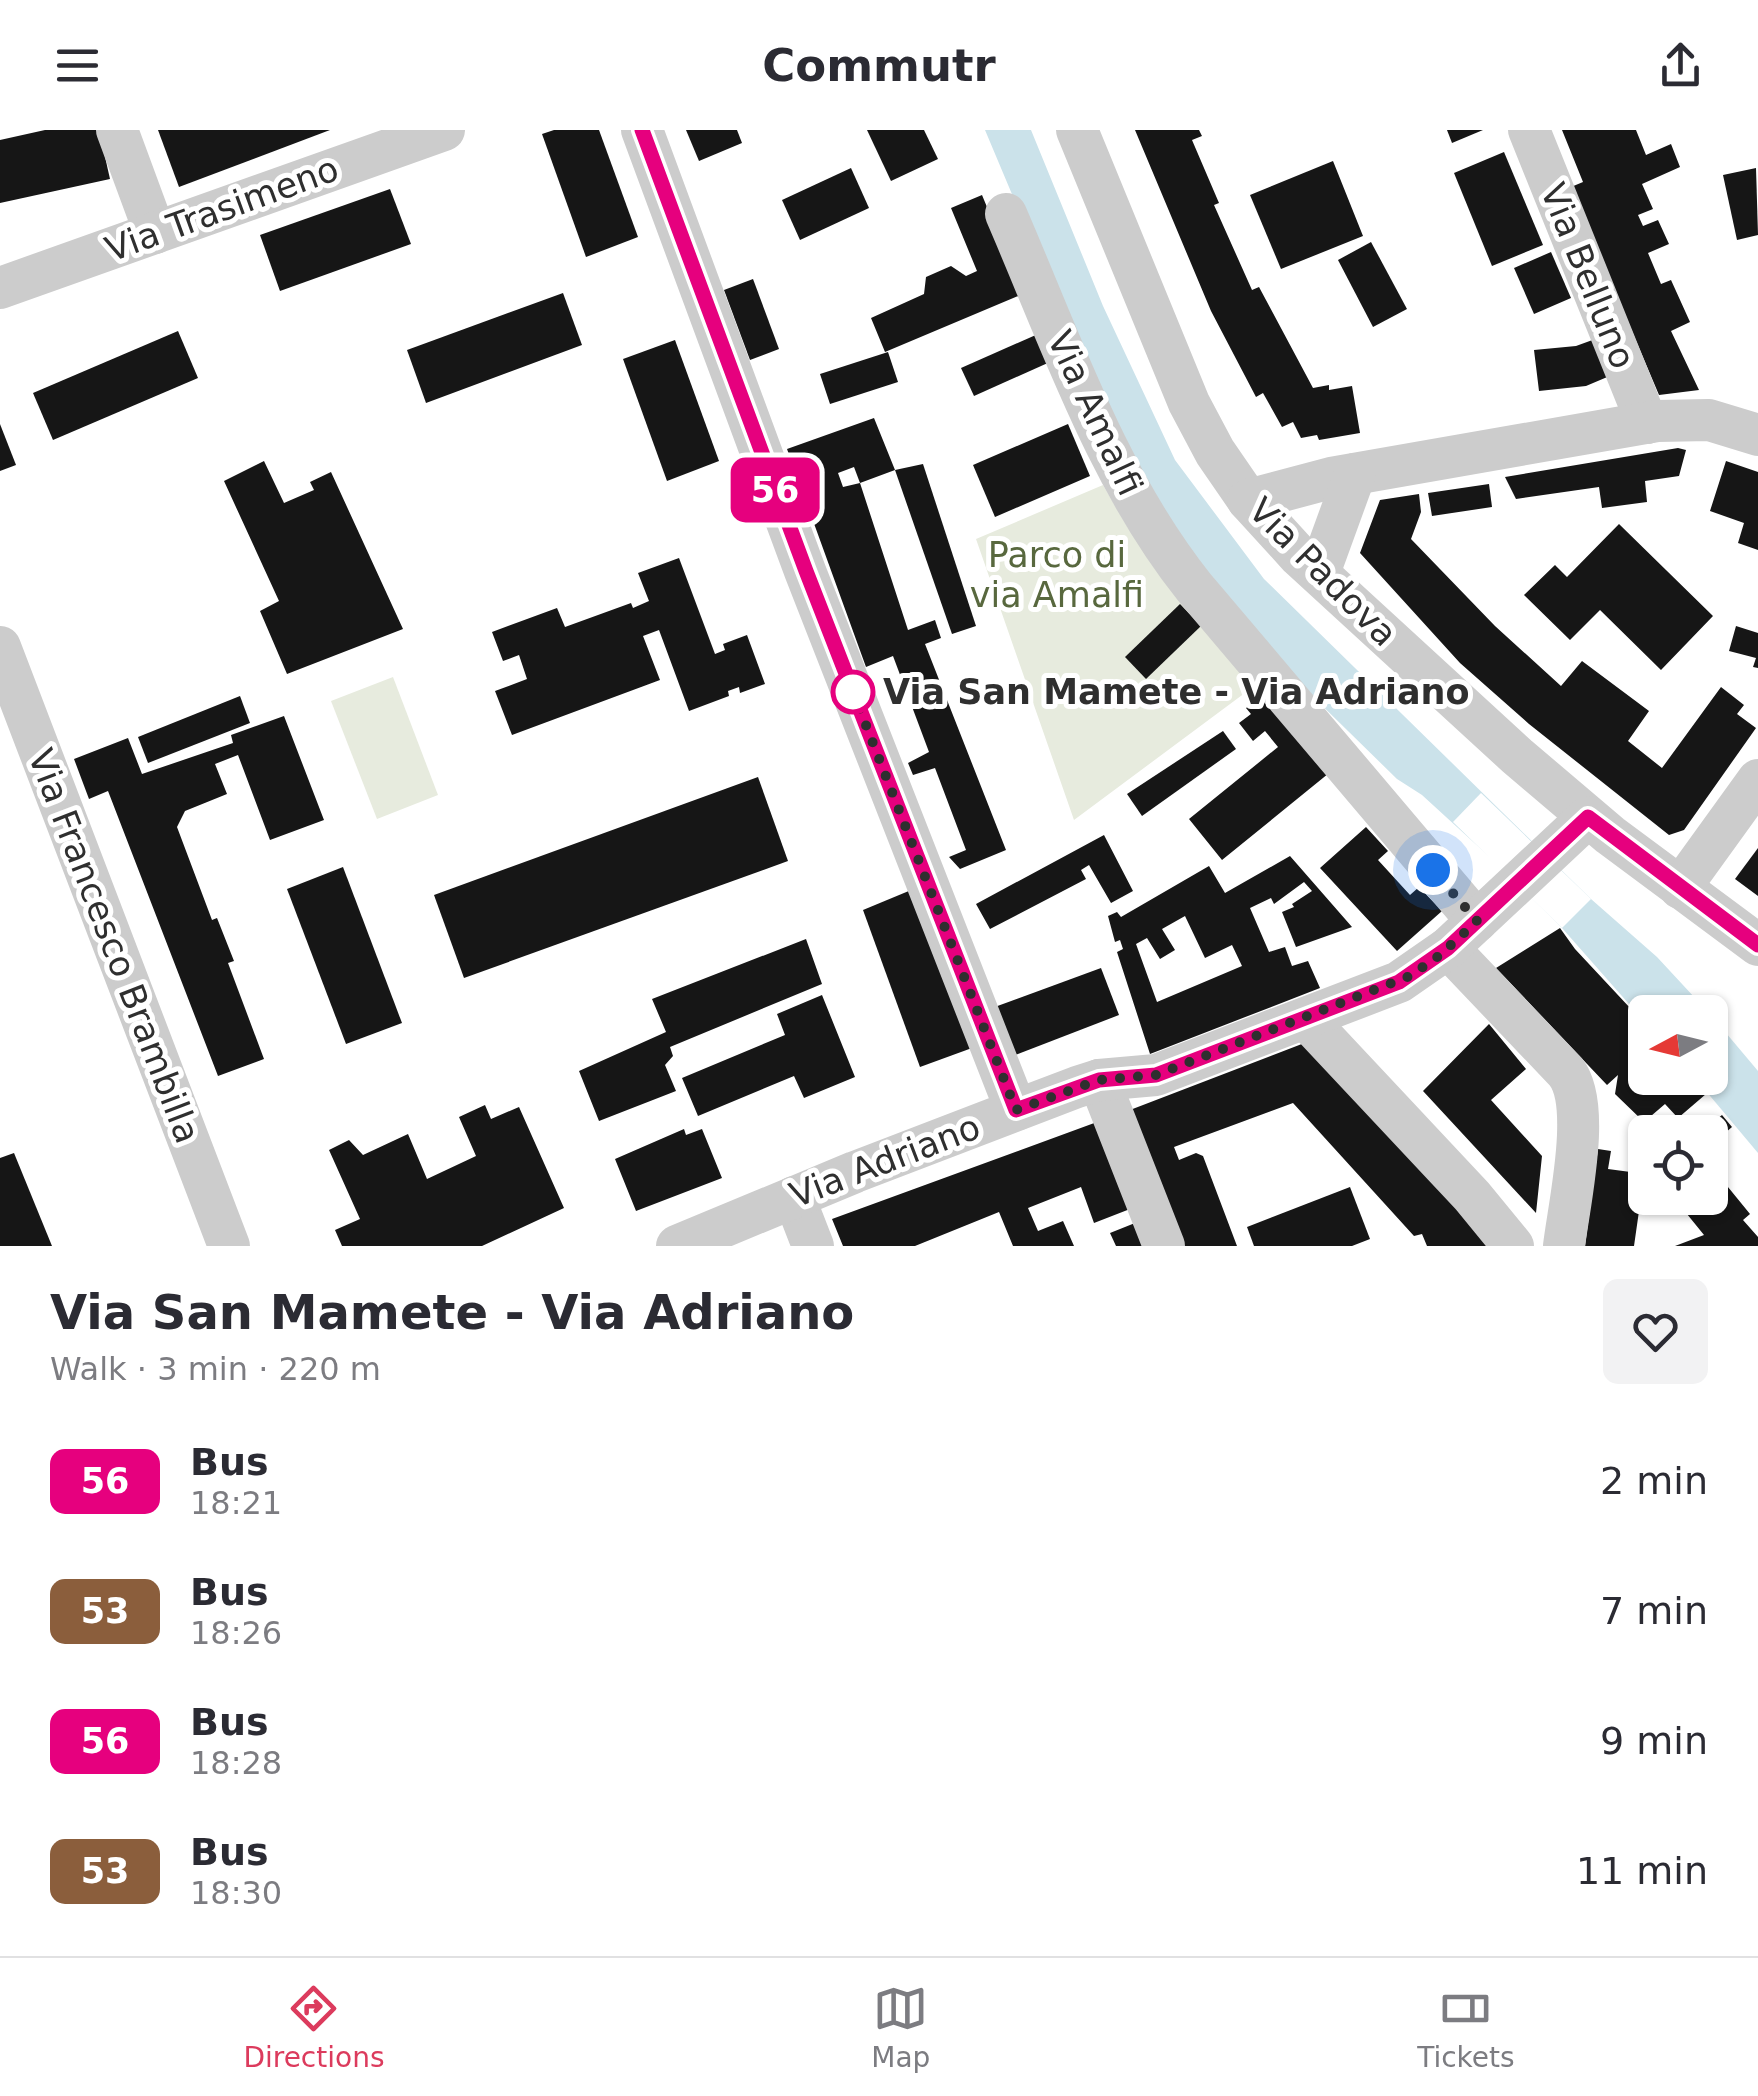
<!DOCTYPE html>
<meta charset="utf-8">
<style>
body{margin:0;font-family:"DejaVu Sans",sans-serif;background:#f2f2f3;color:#2b2b33;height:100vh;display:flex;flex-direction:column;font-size:38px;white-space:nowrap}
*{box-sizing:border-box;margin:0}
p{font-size:32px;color:#7c7c81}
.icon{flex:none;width:55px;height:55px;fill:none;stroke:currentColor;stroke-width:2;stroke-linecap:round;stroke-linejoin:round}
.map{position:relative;height:1116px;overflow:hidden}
.sheet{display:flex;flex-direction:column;background:#fff;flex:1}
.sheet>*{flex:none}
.badge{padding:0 20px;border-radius:15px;font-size:35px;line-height:65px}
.needle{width:65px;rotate:263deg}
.buttons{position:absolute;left:1628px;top:865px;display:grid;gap:20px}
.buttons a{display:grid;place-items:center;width:100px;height:100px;border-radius:15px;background:#fff;box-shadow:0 2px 8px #0004;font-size:50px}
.you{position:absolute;width:50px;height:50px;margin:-25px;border:8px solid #fff;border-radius:50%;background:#1a73e8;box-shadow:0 0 0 15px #1a73e833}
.map>.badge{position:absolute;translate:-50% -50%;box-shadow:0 0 0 5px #fff}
.round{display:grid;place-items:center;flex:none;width:105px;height:105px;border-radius:15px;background:#f2f2f3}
.summary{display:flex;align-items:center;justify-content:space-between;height:170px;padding:0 50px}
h1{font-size:48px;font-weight:700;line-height:75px}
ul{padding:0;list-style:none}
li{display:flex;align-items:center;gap:30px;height:130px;padding:0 50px}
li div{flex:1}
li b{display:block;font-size:38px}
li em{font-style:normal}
li .badge{min-width:110px;font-weight:700;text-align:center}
header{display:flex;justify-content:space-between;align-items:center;height:130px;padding:0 50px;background:#fff;font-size:45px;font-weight:700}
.tabs{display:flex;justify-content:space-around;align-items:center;height:140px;border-top:2px solid #e1e1e2;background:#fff;font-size:28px;color:#7c7c81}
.tabs a{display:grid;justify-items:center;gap:5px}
.tabs .active{color:#dc3b5d}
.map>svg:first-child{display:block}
</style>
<header><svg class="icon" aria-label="menu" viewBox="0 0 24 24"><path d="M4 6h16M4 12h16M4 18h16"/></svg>Commutr<svg class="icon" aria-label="share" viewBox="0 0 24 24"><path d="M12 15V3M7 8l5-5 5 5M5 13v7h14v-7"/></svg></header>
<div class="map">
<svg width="1758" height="1116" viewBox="0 0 1758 1116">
<rect width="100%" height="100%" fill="#fff"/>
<!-- green -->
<g fill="#e7ebde">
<polygon points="1103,355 1128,398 1261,551 1074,690 976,409"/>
<polygon points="393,547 438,665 377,689 331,571"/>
</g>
<!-- water -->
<g fill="#cbe2ea">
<polygon points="985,0 1031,0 1103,176 1175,330 1264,449 1591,769 1657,827 1708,882 1645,882 1645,889 1636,882 1562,798 1493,730 1422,665 1397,649 1299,553 1172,408 1064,188"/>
<polygon points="1710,884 1758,941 1758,1023 1695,948 1710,948"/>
</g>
<!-- pier -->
<polygon fill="#fff" points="1481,663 1591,769 1562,798 1453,692"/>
<!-- building -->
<g fill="#161616" fill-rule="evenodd">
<polygon points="45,0 99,0 110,49 0,73 0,10"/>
<polygon points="158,0 330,0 179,57"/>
<polygon points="554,0 599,0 638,107 586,127 542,4"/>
<polygon points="686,0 737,0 742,13 699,31"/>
<polygon points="867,0 924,0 938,29 891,51"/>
<polygon points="1135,0 1199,0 1202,6 1192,10 1219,73 1214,75 1252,160 1259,157 1313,258 1329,255 1329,260 1352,256 1360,303 1319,310 1317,305 1301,308 1293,292 1282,297 1263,263 1256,267 1211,181"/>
<polygon points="1447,0 1483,0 1452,13"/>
<polygon points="1562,0 1636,0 1646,25 1671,14 1680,37 1642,54 1653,79 1638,85 1643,96 1658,90 1669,114 1648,123 1661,154 1671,150 1690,192 1671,201 1699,260 1659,265 1571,57 1583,52"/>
<polygon points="1504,22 1543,115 1492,136 1454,43"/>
<polygon points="1333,31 1363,106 1281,139 1250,65"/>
<polygon points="851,38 869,78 800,110 782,70"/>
<polygon points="1756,38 1758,105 1737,110 1723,45"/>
<polygon points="390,59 411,114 280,161 260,105"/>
<polygon points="982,65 1023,164 885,222 871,188 924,164 926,147 951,136 966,146 977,141 951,78"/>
<polygon points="1371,112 1407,179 1373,197 1338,130"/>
<polygon points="1551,122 1571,168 1534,184 1514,138"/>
<polygon points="753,149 779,219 750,230 724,160"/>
<polygon points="563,163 582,215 426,273 407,220"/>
<polygon points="178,201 198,248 53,310 33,263"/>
<polygon points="1038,204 1050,232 974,266 961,238"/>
<polygon points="1598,208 1612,245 1586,256 1539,261 1534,220 1576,216"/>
<polygon points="675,210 719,331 667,351 623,229"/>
<polygon points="888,222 898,252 830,274 820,244"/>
<path d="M 874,288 L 895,340 L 860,353 L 908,500 L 935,490 L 941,508 L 925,514 L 1006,720 L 960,739 L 949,727 L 966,720 L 935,638 L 913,645 L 908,633 L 929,622 L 893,526 L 866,537 L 787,319 ZM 854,337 L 860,353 L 843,357 L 838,343 Z"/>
<polygon points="0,294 16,335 0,341"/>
<polygon points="1068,294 1090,346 995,387 973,335"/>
<polygon points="1678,318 1686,320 1679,346 1645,351 1647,372 1602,378 1599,357 1516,369 1505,347"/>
<polygon points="264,331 284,373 314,360 310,352 331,342 403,499 287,544 260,481 279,471 224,351"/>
<polygon points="1726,331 1758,342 1758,420 1738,413 1744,393 1710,381"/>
<polygon points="923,334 976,496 952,504 895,340"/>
<polygon points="1489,354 1492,377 1432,386 1428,363"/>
<polygon points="1419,364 1421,382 1411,409 1495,496 1561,556 1582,531 1649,581 1628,611 1662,638 1721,557 1744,575 1737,584 1756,598 1684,700 1669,705 1529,594 1460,533 1360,423 1380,370"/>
<polygon points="1619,394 1713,486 1661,540 1600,480 1570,510 1524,465 1555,435 1567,447"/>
<polygon points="679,428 715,524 725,520 723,514 747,505 765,554 740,563 739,557 728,561 729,566 689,581 659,500 643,506 660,550 512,605 495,561 527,549 519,525 503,531 492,502 557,478 565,497 631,473 633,478 649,471 638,443"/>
<polygon points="1180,474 1201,496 1146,549 1125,527"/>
<polygon points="1736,496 1758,503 1758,538 1753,537 1756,528 1729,521"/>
<polygon points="1267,564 1334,639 1222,730 1189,689 1278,617 1265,601 1253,611 1239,593 1251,584 1246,578"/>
<polygon points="240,566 250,593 148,633 138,607"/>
<polygon points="284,586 324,690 270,710 238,625 215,634 227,664 185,681 177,697 212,790 217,788 234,831 228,833 264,929 218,946 108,661 89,669 74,629 128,608 142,644 233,613 231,605"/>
<polygon points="1223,601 1236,619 1142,686 1127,664"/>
<polygon points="758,647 788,731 464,848 434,765"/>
<polygon points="1366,697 1388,721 1378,730 1410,765 1419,757 1442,781 1397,821 1320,738"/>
<polygon points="1104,705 1133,761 1111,773 1089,735 1081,740 1086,749 990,799 976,774"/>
<polygon points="1758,718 1758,766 1735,749"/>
<path d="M 1290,726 L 1352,797 L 1296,817 L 1282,782 L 1294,777 L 1292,774 L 1312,761 L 1304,752 L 1274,774 L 1271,768 L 1250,778 L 1269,822 L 1285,817 L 1292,836 L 1308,831 L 1320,858 L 1150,924 L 1117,822 L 1123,819 L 1120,810 L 1115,812 L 1108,786 L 1117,782 L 1121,787 L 1209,736 L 1225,763 ZM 1185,786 L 1205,828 L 1232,815 L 1242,836 L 1157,872 L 1136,814 L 1147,808 L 1160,829 L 1175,820 L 1162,799 Z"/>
<polygon points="343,737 402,893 346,914 287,759"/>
<polygon points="916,758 972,918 920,937 863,780"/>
<polygon points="1560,798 1575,819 1645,894 1645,948 1693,948 1706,964 1678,988 1665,974 1644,992 1615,964 1618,945 1607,955 1496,838"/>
<polygon points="806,809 822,854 670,917 673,926 665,935 676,961 599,991 579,941 666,902 652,869"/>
<polygon points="1101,838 1119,885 1010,927 992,878"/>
<polygon points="822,865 855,947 804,968 794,946 698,986 682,948 785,905 777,884"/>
<polygon points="1489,894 1526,939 1491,970 1542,1026 1536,1083 1423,961"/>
<polygon points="1307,912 1467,1086 1487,1116 1427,1116 1422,1104 1414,1106 1293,973 1174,1017 1179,1030 1196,1023 1203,1026 1237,1116 1183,1116 1130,980"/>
<polygon points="485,975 491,989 519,977 564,1078 482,1116 342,1116 335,1100 360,1089 329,1020 349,1010 363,1025 408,1004 427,1049 476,1026 459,987"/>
<polygon points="1722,985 1732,997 1710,1016 1710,1002 1701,1002"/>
<polygon points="1097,992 1130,1079 1094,1093 1081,1057 1028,1078 1038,1101 1063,1091 1074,1116 1013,1116 999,1082 915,1116 843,1116 832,1089"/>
<polygon points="684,999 686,1005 702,999 722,1048 636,1081 615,1029"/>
<polygon points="1598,1019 1611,1021 1608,1039 1638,1043 1637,1060 1642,1060 1634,1116 1585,1116"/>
<polygon points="14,1023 52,1116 0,1116 0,1028"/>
<polygon points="1710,1035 1750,1084 1743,1090 1758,1107 1758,1116 1675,1116 1704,1105 1674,1068 1710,1068"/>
<polygon points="1350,1057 1370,1109 1352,1116 1254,1116 1247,1097"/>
<polygon points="1135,1093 1144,1116 1116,1116 1110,1103"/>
</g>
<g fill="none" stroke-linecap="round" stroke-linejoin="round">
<!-- minor -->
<g stroke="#ccc" stroke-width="42">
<polyline points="117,0 155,103"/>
<polyline points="642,0 805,441 1016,980"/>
<polyline points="1077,0 1189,273 1215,322 1248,370 1299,426 1517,626 1610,705 1758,815"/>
<polyline points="1529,0 1647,293"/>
<path d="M 1006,84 C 1061,211 1107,348 1194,457 L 1477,791"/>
<polyline points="0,158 444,0"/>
<polyline points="1248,370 1331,348 1657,291 1709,290 1758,305"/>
<polyline points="1319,443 1355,344"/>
<polyline points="0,517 229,1116"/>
<polyline points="1680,758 1758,650"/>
<path d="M 1448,818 L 1566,942 C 1592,975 1569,1074 1564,1116"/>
<polyline points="1306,889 1472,1066 1513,1116"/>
<polyline points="1099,950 1164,1116"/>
<polyline points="794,1067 813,1116"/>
<polyline points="677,1116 855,1042 1077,957 1099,950 1156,945 1399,852 1448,818 1588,687"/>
</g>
</g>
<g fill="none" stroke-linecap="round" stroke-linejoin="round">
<defs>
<polyline id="line" points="642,0 806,441 1016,980 1099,950 1156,945 1399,852 1448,818 1588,687 1758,815"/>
</defs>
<!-- line casing -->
<use href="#line" stroke="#fff" stroke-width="22"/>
<!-- line -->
<use href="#line" stroke="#e6007e" stroke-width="15"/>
<!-- walk -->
<polyline stroke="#2f2f2f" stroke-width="10" stroke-dasharray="0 18" points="853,562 1016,980 1099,950 1156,945 1410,846 1440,825 1477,791 1433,740"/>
</g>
<!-- markers -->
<circle fill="#fff" stroke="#e6007e" stroke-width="5" cx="853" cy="562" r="20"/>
<g text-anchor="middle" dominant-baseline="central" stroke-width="10" stroke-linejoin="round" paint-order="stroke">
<!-- street labels -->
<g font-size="35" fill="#2f2f2f" stroke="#fff">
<text transform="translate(222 79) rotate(-20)">Via Trasimeno</text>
<text transform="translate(1588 146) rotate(68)">Via Belluno</text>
<text transform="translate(1095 283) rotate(65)">Via Amalfi</text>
<text transform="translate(1323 442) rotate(45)">Via Padova</text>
<text transform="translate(114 816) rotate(69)">Via Francesco Brambilla</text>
<text transform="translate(885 1031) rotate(-21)">Via Adriano</text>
</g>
<!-- park labels -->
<g font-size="35" fill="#58683e" stroke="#fff">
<text x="1057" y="425">Parco di<tspan x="1057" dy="40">via Amalfi</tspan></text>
</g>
<!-- stop labels -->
<g font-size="35" font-weight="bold" fill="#2f2f2f" stroke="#fff" text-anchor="start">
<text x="883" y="562">Via San Mamete - Via Adriano</text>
</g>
</g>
</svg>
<div class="buttons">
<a><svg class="needle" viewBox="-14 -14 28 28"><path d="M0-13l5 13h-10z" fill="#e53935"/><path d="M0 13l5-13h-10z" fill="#7c7c81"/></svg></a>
<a><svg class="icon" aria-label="locate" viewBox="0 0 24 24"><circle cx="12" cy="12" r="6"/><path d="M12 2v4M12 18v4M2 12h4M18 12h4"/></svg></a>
</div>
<div class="you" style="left:1433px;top:740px"></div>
<b class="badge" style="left:775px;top:360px;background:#e6007e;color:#fff">56</b>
</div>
<section class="sheet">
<div class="summary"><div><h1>Via San Mamete - Via Adriano</h1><p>Walk · 3 min · 220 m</p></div><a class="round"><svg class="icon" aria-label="heart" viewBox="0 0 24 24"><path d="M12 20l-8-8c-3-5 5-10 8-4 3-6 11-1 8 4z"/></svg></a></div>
<ul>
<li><span class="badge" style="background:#e6007e;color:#fff">56</span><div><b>Bus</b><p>18:21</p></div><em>2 min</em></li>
<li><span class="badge" style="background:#8b5e3c;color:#fff">53</span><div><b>Bus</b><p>18:26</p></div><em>7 min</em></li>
<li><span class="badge" style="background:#e6007e;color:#fff">56</span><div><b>Bus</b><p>18:28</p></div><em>9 min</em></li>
<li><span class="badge" style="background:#8b5e3c;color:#fff">53</span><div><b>Bus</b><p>18:30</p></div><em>11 min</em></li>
</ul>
</section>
<nav class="tabs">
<a class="active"><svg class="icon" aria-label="directions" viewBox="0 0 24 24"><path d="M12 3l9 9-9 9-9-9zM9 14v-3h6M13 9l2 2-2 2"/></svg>Directions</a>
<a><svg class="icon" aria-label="map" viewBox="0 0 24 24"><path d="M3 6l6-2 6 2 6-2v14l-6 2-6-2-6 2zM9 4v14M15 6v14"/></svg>Map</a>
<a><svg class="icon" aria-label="tickets" viewBox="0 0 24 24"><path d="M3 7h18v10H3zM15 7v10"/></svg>Tickets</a>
</nav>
